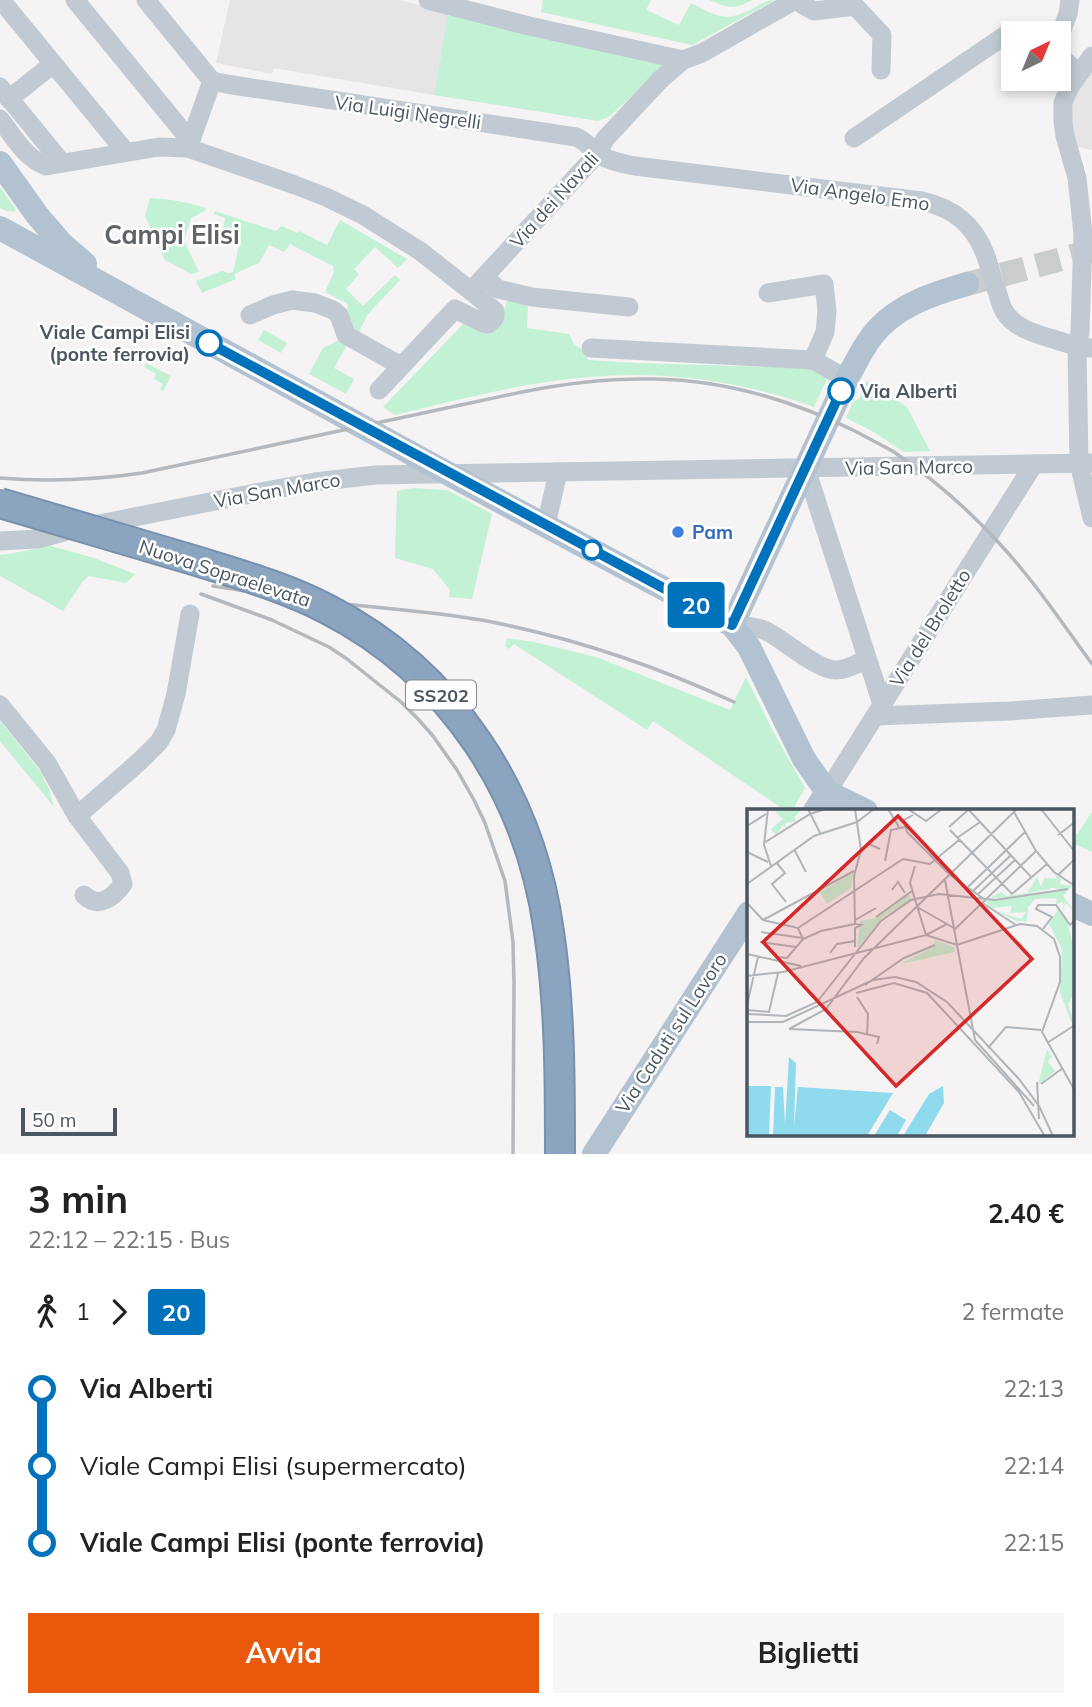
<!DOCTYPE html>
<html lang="it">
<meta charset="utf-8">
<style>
body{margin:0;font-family:Mulish,sans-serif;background:#f6f6f6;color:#222;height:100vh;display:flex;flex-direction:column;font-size:26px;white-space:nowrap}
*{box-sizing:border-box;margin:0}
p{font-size:23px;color:#767676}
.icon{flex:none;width:38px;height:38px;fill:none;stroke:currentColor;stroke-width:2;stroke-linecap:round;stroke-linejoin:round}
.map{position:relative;height:1154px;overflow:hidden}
.drawer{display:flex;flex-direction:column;background:#fff;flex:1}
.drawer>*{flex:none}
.badge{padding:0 14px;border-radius:5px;font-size:24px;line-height:46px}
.needle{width:46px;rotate:43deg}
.tools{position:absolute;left:1001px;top:21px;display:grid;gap:14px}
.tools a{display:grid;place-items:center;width:70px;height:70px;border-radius:0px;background:#fff;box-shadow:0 4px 10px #0003;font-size:35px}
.scale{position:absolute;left:21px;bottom:18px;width:96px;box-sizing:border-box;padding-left:7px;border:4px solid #4a5661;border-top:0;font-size:19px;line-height:24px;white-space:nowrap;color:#4a5661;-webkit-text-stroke:5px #fff;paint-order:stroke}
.map>.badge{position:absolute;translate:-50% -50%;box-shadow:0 0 0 4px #fff}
.legs{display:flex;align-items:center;gap:10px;height:77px;padding:0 28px;font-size:23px}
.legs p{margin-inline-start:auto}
.overview{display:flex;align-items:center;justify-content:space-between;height:119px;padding:0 28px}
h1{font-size:38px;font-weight:700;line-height:52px}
.button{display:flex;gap:14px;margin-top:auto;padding:14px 28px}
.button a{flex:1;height:80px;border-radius:0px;background:#ea580c;color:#fff;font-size:28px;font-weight:700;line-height:80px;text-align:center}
.button a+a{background:#f6f6f6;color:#222}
ul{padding:0 28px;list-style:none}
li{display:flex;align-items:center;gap:24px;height:77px;font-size:26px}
li i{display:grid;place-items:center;width:10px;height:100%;margin:0 9px;background:currentColor}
li i::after{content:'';width:18px;height:18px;margin:-9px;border:5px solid;border-radius:50%;background:#fff}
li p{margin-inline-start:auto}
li:first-child i{background:linear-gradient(#0000 50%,currentColor 0)}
li:last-child i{background:linear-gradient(currentColor 50%,#0000 0)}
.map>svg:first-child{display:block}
</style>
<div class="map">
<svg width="1092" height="1154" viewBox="0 0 1092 1154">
<rect width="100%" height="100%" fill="#f5f3f3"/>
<!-- education -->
<g fill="#e6e4e5">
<polygon points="230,0 400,0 448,13 434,95 274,68 272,74 216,63"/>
<polygon points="1092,62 1092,150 1074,146 1071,129 1073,95"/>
</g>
<!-- green -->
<g fill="#c3f1d5">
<path d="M 543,0 L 651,0 L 646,10 L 679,25 L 691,3 C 718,17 725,23 754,8 C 761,4 767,0 775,0 L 692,45 L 541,12 Z"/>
<path d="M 709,0 L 752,0 C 734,10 728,8 709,0 Z"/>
<polygon points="448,13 668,63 609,117 598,121 434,95"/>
<polygon points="0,187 16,210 14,212 6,211 0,208"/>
<path d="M 150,198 C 170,199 187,202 206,208 L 205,211 L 191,218 L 184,241 L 199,272 L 191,274 L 165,260 L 145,216 Z"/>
<polygon points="215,211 276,231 281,226 298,233 299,231 327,245 340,220 407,259 398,268 375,247 354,269 359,274 346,289 363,306 395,275 400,280 368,314 359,332 346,323 348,304 325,292 334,272 333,266 290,244 284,252 269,245 259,263 234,274 236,279 202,293 196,281 222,271 229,273 233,272 240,241 222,235 225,218 214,214"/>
<path d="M 508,298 L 528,302 L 527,328 L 569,334 L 574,344 L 586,352 L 588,360 L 637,363 L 812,368 L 828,377 L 814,407 C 742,381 664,370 589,377 C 523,382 459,400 395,415 L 383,407 L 465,322 L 499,326 Z"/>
<polygon points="264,330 287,343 281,353 258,340"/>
<polygon points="341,339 348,343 334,368 354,379 346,394 309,374 323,348"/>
<polygon points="146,363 171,376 163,391 160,389 163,384 154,379 156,374 144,367"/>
<polygon points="867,381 907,407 930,451 904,452 872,431 846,418 853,402 859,399"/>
<polygon points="413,488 447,490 492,514 472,599 449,597 450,590 433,569 395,558 397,491"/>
<polygon points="51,546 94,558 135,574 126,583 89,576 83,581 63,611 0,576 0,555 8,554"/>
<polygon points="507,638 534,642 596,657 730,710 746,677 774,733 805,788 792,811 786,811 653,721 647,730 514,644 509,649 505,646"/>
<polygon points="0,721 40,771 49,789 54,807 0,741"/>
<polygon points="1092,812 1092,852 1073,843 1073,837 1078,833"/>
</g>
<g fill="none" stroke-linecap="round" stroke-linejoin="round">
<!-- major-tunnel -->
<polyline stroke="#caccce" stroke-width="24" stroke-dasharray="24 12" stroke-linecap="butt" points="967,284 1092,251"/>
<!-- minor -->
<g stroke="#c1cad2" stroke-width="19">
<polyline points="1,0 125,151"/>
<polyline points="75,0 180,128 191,140"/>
<polyline points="146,0 212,81 188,148"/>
<polyline points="428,0 529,26 683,60"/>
<polyline points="1059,37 1068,14 1070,0"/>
<polyline points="1059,55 1078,73"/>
<polyline points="1092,56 1069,88 1063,103 1063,122 1065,136 1077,178 1083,234 1080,332 1077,348 1079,463 1092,518"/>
<path d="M 212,81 L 226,84 L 576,137 C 588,142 591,150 600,155 C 610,161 623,164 635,166 L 922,201 C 953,208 974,224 985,254 C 990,266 992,279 997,291 C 999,297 1001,306 1004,311 C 1015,329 1037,334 1056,340 C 1071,344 1076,348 1092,348"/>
<polyline points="0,87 62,163"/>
<polyline points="9,99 53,64"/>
<path d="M 0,119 C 14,137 24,157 46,166 L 159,147 L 188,148 L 295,185 L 326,197 L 363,215 L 420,251 L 471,291"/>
<polyline points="854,138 1007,34 1013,34"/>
<polyline points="487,274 490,282 498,289 532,297 629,307"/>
<polyline points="768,293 824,284 827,311 825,332 813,360"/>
<polyline points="250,315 273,305 292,300 315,303 333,310 339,315 346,335 401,366"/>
<polyline points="591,348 813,360 847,379"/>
<path d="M 379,390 L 455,309 L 483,323 L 488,324 C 493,321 496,317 495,311 L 471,291 L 597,154 L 605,139 L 660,80 L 683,60 L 702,53 L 795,0 L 814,11 L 855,6 L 882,35 L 881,70"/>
<polyline points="806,469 882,704"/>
<polyline points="546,525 558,472"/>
<polyline points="0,541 38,539 74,529 255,493 315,482 375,475 1092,463"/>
<path d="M 732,625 C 743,626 754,626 764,630 C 784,639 816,670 836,670 C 847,670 858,663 867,659"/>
<path d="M 0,705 L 47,763 L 77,816 L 120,873 L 123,884 C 113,898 98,909 84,895"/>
<polyline points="875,716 1010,711 1092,705"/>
<polyline points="827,792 1034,464"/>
<polyline points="77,816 140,761 159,742 166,730 176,694 190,614"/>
</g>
<!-- major -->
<g stroke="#b3c2d1" stroke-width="24">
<polyline points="0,163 37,215 61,243 85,264"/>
<polyline points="0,228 447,473 732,625 749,647 804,759 827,792 866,811"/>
<path d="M 732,625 L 847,379 C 855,364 862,349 872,336 C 895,306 932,294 967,284"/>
<polyline points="815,811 827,792"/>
<polyline points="1073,905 1092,914"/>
<polyline points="594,1154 749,913"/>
</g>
<!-- rail -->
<g stroke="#b5b8bd" stroke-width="3.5">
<path d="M 0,478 C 48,482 94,480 142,473 L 522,392 C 566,383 609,378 654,379 C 724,380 794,401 857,432 C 869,439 882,445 894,452 C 932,478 967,508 998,542 C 1033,579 1062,623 1092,664"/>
<path d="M 213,586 C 260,593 307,601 355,605 C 401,610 447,613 492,622 C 577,639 656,666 734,702"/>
<polyline points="201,594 272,620 329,647 347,659 401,702 418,719 433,736 457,770 474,800 485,823 505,881 513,942 514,984 513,1154"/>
</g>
<defs>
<path id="highway-bridge" d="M 0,503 C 64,522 129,541 193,560 C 238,574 285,587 327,609 C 452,673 530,794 549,932 C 560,1006 560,1079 560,1154"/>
</defs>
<!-- highway-bridge casing -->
<use href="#highway-bridge" stroke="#7690ad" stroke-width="32" stroke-linecap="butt"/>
<!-- highway-bridge -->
<use href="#highway-bridge" stroke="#8ba5c1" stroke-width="28"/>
</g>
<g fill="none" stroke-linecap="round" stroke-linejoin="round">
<defs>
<polyline id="line-1" points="209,343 732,625 841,391"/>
</defs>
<!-- line-1 casing -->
<use href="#line-1" stroke="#fff" stroke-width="16"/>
<!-- line-1 -->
<use href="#line-1" stroke="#0072bc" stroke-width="10"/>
</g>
<!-- markers -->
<g fill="#fff" stroke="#0072bc" stroke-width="3.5">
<circle cx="209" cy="343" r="12"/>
<circle cx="841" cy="391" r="12"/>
<circle cx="592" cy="550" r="9"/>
</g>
<circle fill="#3f7fe0" stroke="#fff" stroke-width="2.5" cx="678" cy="532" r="7"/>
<g text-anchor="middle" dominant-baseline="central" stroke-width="5" stroke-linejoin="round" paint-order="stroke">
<!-- shield labels -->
<rect fill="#fff" stroke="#808990" stroke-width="2" x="406" y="680.5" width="70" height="29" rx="5"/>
<g font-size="18" font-weight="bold" fill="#4a5661">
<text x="441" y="695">SS202</text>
</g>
<!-- street labels -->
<g font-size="19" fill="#4a5661" stroke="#fff">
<text transform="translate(408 112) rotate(8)">Via Luigi Negrelli</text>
<text transform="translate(860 194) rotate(8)">Via Angelo Emo</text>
<text transform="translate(554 200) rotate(-48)">Via dei Navali</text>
<text transform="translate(909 467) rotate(-1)">Via San Marco</text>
<text transform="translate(277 490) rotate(-10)">Via San Marco</text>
<text transform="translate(225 573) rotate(18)">Nuova Sopraelevata</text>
<text transform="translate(930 628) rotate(-58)">Via del Broletto</text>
<text transform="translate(671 1033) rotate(-57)">Via Caduti sul Lavoro</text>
</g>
<!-- stop labels -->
<g font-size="19" font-weight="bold" fill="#4a5661" stroke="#fff" text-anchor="end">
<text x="190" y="332">Viale Campi Elisi<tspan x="190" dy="22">(ponte ferrovia)</tspan></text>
<text x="860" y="391" text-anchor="start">Via Alberti</text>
</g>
<!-- shop labels -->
<g font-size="19" font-weight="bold" fill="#366cbe" stroke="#fff" text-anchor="start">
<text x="692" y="532">Pam</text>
</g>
<!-- district labels -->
<g font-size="26" font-weight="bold" fill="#5f6368" stroke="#fff">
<text x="172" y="234">Campi Elisi</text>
</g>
</g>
<!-- overview -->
<g transform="translate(747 809)">
<rect width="327" height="327" fill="#f5f3f3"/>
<path d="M 26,0 L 55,0 L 47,9 L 49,12 L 38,14 L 39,19 L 36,16 L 29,27 L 24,20 L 36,10 ZM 106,64 L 104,79 L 80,95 L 73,83 ZM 307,65 L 314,70 L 313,75 L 325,77 L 316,87 L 327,102 L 318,93 L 317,101 L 316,93 L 309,95 L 310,89 L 288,90 L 281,98 L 280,112 L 270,112 L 249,102 L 274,110 L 279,103 L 263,104 L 265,97 L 245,99 L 238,92 L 321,81 L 306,79 L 263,88 L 241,90 L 254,83 L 260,87 L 280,84 L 290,68 L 294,78 L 297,69 L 310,70 ZM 162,85 L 164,90 L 135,109 L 110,140 L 113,112 L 129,109 ZM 311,100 L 320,112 L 327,141 L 327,183 L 321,196 L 327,212 L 324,213 L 313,183 L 315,140 L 302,115 ZM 187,131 L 207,138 L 208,143 L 153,155 L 188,137 ZM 300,240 L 305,248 L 300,252 L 308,262 L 291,276 Z" fill="#c3f1d5"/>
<path d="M 42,248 L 49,254 L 47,317 L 51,278 L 146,284 L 120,327 L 26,327 L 28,278 L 36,278 L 38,316 ZM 0,277 L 24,277 L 22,327 L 0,327 ZM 196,277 L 197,294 L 178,327 L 156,327 L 182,285 ZM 143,301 L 159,311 L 150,327 L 127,327 Z" fill="#90daee"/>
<path fill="none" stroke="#b1b4b9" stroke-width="2" d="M 21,0 L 17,36 L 24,57M 61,0 L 73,24M 141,0 L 152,18M 161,0 L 179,12 L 195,0M 221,0 L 285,69M 294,0 L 328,43M 267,3 L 289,42 L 307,63 L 328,77M 166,6 L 157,11 L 160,23 L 203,66 L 237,90M 0,17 L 19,5M 202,18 L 221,1M 203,21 L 265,85 L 300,55M 311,26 L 328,13M 210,29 L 233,13M 17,34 L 63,5 L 78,0M 47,40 L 59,63M 114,41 L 122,35 L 133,40M 0,43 L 21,53M 138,52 L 144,21 L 158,18M 29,53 L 38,64 L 25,75 L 39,93M 168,57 L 163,74 L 179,126M 311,66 L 328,50M 198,71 L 210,136M 0,75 L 67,27 L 110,13 L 127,0M 221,78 L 278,23M 145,81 L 151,73 L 158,84M 226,82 L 264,46M 231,85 L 268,51M 234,93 L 269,116M 0,94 L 16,111M 170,98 L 207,119M 129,108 L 165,82M 16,111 L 107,62M 16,111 L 51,119 L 56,130M 108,111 L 129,99M 51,119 L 156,50 L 183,55 L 212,31M 296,120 L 305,108 L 289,100 L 291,96 L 309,96 L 323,116 L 328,111M 207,121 L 289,42M 14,123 L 56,129M 179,126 L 200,115M 13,133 L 49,138M 210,136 L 228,231 L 287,297M 108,138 L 108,119 L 114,116 L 108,115 L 107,67 L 114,41 L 108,0M 83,144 L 90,135 L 108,132M 0,145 L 54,157M 30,148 L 40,149 L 56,130 L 74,122 L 108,115M 0,167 L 36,163 L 179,126 L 210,136 L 273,115 L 290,117 L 307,130 L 313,148 L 313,173 L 295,223 L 328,282M 118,176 L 157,149 L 188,136M 109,184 L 147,174 L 180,184 L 272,283 L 297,326M 110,188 L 121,205 L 120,226M 0,196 L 11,148M 0,201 L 22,203 L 31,164M 0,205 L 39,207 L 70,193 L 134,112 L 164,91 L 192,85 L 248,91 L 321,80M 0,213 L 36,213 L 126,171 L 148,168 L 169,173 L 200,193 L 272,270 L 292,297 L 306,327M 42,220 L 79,200 L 117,149 L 270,0M 42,220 L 110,223 L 132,228 L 130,235M 300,234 L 328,216M 241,239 L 259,218 L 294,221M 290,273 L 292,310M 294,275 L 316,259"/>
<path fill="#d62828" fill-opacity="0.15" stroke="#d62828" stroke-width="3.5" d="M 151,7 L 285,150 L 149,277 L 16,133 Z"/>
<rect width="327" height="327" fill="none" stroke="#4a5661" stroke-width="3.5"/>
</g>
</svg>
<div class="tools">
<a><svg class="needle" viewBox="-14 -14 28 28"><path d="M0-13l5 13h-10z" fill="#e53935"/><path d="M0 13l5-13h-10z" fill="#767676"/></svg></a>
</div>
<div class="scale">50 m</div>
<b class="badge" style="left:696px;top:605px;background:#0072bc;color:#fff">20</b>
</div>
<section class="drawer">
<div class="overview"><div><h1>3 min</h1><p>22:12 – 22:15 · Bus</p></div><b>2.40 €</b></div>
<div class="legs"><svg class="icon" aria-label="walk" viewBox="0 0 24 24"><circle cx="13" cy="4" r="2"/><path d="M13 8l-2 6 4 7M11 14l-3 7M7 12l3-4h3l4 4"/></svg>1<svg class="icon" aria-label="forward" viewBox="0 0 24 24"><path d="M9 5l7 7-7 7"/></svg><b class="badge" style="background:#0072bc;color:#fff">20</b><p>2 fermate</p></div>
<ul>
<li><i style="color:#0072bc"></i><b>Via Alberti</b><p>22:13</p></li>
<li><i style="color:#0072bc"></i><span>Viale Campi Elisi (supermercato)</span><p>22:14</p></li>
<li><i style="color:#0072bc"></i><b>Viale Campi Elisi (ponte ferrovia)</b><p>22:15</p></li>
</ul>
<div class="button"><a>Avvia</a><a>Biglietti</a></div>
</section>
